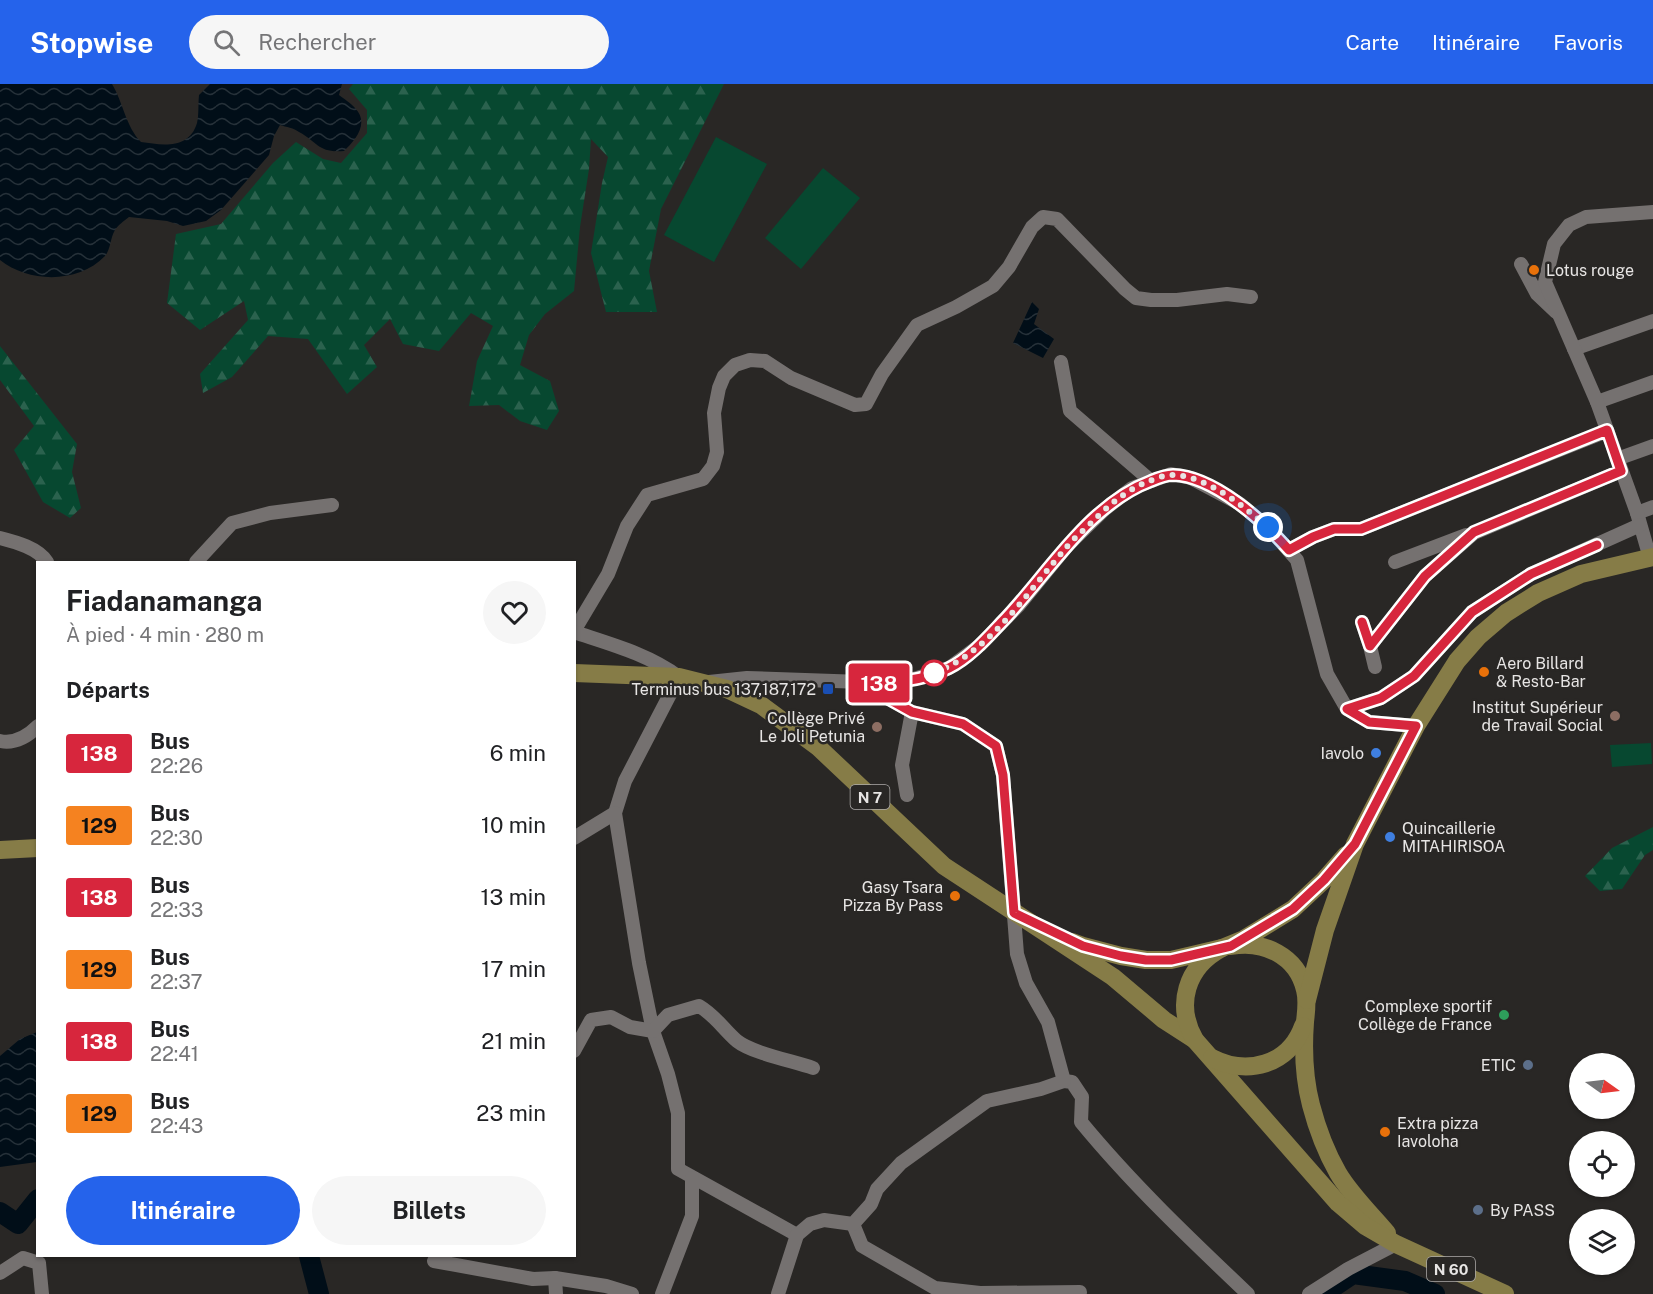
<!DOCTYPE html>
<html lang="fr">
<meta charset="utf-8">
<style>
body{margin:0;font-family:"Public Sans",sans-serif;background:#f6f6f6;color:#202124;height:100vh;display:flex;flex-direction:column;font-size:22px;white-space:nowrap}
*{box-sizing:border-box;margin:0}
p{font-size:20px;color:#757577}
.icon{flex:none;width:33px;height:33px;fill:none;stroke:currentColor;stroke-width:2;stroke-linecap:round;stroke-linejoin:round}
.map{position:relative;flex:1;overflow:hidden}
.sheet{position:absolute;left:36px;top:477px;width:540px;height:696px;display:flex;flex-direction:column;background:#fff;border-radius:0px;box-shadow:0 2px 4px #0004}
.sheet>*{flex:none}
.badge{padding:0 12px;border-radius:4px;font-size:21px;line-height:39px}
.needle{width:39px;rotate:104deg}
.tools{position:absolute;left:1569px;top:969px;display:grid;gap:12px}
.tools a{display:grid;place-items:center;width:66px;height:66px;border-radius:50%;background:#fff;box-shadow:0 2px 4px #0004;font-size:30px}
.you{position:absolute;width:30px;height:30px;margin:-15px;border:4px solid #fff;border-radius:50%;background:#1a73e8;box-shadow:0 0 0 9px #1a73e833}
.map>.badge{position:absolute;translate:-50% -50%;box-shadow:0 0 0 3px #fff}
h2{padding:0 30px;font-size:22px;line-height:54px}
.round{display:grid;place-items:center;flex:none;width:63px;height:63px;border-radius:32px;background:#f6f6f6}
.overview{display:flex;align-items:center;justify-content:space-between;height:102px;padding:0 30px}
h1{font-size:28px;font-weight:700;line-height:45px}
.button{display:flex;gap:12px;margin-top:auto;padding:12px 30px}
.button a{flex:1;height:69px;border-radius:36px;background:#2563eb;color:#fff;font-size:24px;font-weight:700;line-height:69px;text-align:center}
.button a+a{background:#f6f6f6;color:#202124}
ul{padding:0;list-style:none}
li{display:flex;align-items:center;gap:18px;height:72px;padding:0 30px}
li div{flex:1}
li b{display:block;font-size:22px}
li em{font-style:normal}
li .badge{min-width:66px;font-weight:700;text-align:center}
header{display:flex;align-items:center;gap:36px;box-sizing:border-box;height:84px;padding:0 30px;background:#2563eb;color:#fff}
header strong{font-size:28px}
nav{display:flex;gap:33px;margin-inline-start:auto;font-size:21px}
.search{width:420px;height:54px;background:#f6f6f6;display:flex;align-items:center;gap:15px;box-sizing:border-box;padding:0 21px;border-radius:33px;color:#757577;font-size:22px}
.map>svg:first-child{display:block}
</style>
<header>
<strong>Stopwise</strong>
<div class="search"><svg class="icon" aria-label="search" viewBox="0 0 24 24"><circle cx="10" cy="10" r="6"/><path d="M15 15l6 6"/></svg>Rechercher</div>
<nav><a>Carte</a><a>Itinéraire</a><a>Favoris</a></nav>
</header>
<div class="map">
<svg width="1653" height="1210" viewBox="0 0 1653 1210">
<defs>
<pattern id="forest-firs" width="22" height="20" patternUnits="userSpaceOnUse" patternTransform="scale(1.5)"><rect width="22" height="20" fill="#074830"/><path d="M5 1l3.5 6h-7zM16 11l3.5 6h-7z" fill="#2b624e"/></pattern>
<pattern id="water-waves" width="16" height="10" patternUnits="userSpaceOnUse" patternTransform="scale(1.5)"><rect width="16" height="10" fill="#010e18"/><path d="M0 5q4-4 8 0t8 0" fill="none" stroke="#263139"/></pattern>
</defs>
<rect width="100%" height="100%" fill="#292725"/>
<!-- forest -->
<g fill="url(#forest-firs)">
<polygon points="353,0 724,0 661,125 649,187 657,228 606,228 591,169 602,99 608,73 591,55 589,85 580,143 574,207 545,230 529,251 520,281 550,297 559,327 547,346 520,337 499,321 469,322 477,277 493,242 471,229 439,267 403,260 390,235 364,261 377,283 347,310 308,255 268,252 232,293 203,309 200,290 248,236 244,217 200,246 167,219 176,150 221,140 273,79 296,58 323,75 341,79 367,49 367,26 349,5"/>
<polygon points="0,262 77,360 72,388 81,424 70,434 43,418 14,366 34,342 0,296"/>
<polygon points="1653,743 1653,766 1645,771 1622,805 1600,807 1585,792 1612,764"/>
</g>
<!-- pitch -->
<g fill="#074830">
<polygon points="716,53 767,80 714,178 664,151"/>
<polygon points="823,84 860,114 801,185 765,154"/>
<polygon points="1651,659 1652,680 1612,683 1610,661"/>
</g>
<!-- water -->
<g fill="url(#water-waves)">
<path d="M 0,0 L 112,0 C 123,18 126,43 141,58 C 162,61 189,66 197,39 C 199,31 198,20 199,11 L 210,0 L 342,0 L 339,11 C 344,15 351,19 355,24 C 370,39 355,57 344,67 C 318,69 319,59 299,48 C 294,44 286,43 280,41 L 274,52 L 269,71 L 221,126 L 206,137 L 183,142 L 167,137 L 129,133 C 124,137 118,141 115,146 C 110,154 111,165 105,172 C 78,200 29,199 0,176 Z"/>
<polygon points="1032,218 1039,225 1034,240 1054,255 1043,274 1013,259"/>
<polygon points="37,948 37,1078 0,1083 0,972 20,955"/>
</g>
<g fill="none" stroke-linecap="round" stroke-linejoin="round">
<!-- river -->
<g stroke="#010e18" stroke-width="20">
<polyline points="0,1128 18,1140 38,1115"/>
<polyline points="309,1172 319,1210"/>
<polyline points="1323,1210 1353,1190 1405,1197 1435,1210"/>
</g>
<!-- minor -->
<g stroke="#757170" stroke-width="14">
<polyline points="1521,180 1537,210 1556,228"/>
<polyline points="1574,265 1653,237"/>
<polyline points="1061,278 1070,327 1151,397"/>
<polyline points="1597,318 1653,298"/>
<polyline points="1617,375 1653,362"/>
<polyline points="1637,429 1653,423"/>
<path d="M 0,454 C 16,458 38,464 47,478"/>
<polyline points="1289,466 1313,453 1334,445 1361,445 1607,347"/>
<polyline points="1650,474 1637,429 1597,318 1545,198 1554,160 1569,141 1586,133 1653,128"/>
<polyline points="196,478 232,439 270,429 332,421"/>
<polyline points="1395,478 1466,451"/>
<polyline points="1362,538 1370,562 1425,492 1474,449 1621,387"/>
<polyline points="574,547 608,490 627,442 647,411 703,395 713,382 717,368 714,329 719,304 724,292 735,281 750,276 765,277 791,294 855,321 866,320 882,290 917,241 956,223 993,202 1009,183 1032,143 1043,133 1057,135 1125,205 1136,214 1151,216 1177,216 1227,210 1251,213"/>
<path d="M 574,548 C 610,560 648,570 679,593 L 625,697 L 615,729 L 639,879 L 653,947 L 668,990 L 678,1029 L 678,1085 L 797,1151"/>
<polyline points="1370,562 1375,583"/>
<polyline points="709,598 747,594 891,599 914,595 949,584 980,561 1019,521 1067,462 1105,425 1132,404 1171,390 1191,394 1240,420 1268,443 1297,476 1327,590 1347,625 1369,638 1416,642"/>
<polyline points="1347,625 1381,614 1414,592 1472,528 1531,490 1640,441"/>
<path d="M 0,657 C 15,660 27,653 38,642"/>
<polyline points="907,711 902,681 912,628"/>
<polyline points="574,754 615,729"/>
<path d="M 574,967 L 591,936 L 611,933 L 630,943 L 653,947 L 668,931 L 699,922 C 716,932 723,945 737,957 C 752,969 793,977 813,984"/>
<path d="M 1064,997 L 1072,998 L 1082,1013 L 1081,1038 C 1132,1100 1190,1155 1248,1210"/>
<polyline points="853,1140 862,1162 935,1204 980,1209 1080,1208"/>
<polyline points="434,1177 533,1195 555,1194 606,1202 632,1210"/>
<polyline points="0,1189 23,1174 39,1179 42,1210"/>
<polyline points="555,1194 556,1210"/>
<polyline points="662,1210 692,1132 692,1094"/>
<polyline points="778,1210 797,1151 810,1140 824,1136 853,1140 871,1120 877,1105 901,1079 987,1017 1041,1005 1064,997 1048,938 1026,899 1017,870 1003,691 996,662 963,640 912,628 862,600"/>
<polyline points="1309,1210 1348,1185 1396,1160"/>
</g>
<!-- major -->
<g stroke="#867c47" stroke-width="18">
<polyline points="574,589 679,593 727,605 761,621 818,663 944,782 1113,893 1164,936 1195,956"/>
<polyline points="0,766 38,764"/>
<polyline points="1072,858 1083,862 1121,872 1146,876 1171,876 1222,864 1244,855 1293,825 1324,796 1346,771"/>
<path d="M 1231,862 C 1264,856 1297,872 1305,906 C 1308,917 1306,927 1305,938 C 1303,965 1304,994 1311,1021 C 1317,1044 1326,1068 1338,1089 C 1351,1111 1371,1130 1387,1149"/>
<path d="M 1222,864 C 1186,883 1175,921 1195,956 L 1338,1119 L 1365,1142 L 1396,1160 L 1505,1210"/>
<polyline points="1307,916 1325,846 1355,760 1416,642 1457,577 1478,553 1506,529 1538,509 1581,490 1653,473"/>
<path d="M 1212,974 C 1247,992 1289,981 1303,942"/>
</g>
</g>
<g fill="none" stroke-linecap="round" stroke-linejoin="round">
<defs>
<path id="line" d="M 1362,538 L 1370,562 L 1425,492 L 1474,448 L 1621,387 L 1607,346 L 1361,445 L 1334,445 L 1313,453 L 1289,466 C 1263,437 1214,392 1173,391 C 1166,391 1158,394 1151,397 C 1087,421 1047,492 1001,539 C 986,555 969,574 949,584 C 922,598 890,599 860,599 L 912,628 L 963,640 L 996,662 L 1003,691 L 1014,829 L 1083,862 L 1121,872 L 1146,876 L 1171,876 L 1231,862 L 1293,825 L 1324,796 L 1355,760 L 1416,642 L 1369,638 L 1347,625 L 1381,614 L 1414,592 L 1472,528 L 1531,490 L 1597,461"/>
</defs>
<!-- line casing -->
<use href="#line" stroke="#fff" stroke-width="14"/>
<!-- line -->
<use href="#line" stroke="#d7263d" stroke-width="9"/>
<!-- walk -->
<path stroke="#e7e5e4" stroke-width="6" stroke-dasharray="0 10.8" d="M 934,589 L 930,590 C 988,572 1027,508 1066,464 C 1073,455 1083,447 1092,438 C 1108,422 1125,407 1147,398 C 1155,395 1165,390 1173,391 C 1207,392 1243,422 1268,443"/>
</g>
<!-- markers -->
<g fill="#e8710a" stroke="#292725" stroke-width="2">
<circle cx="1534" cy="186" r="6"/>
<circle cx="1484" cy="588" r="6"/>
<circle cx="955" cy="812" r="6"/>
<circle cx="1385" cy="1048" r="6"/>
</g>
<circle fill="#fff" stroke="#d7263d" stroke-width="3" cx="934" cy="589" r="12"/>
<rect fill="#1a4fb4" stroke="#292725" stroke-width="2" x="822" y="599" width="12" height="12" rx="3"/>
<g fill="#8d6e63" stroke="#292725" stroke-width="2">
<circle cx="1615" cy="632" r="6"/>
<circle cx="877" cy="643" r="6"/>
</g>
<g fill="#3f7fe0" stroke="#292725" stroke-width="2">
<circle cx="1376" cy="669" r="6"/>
<circle cx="1390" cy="753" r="6"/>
</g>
<circle fill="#2e9e5b" stroke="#292725" stroke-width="2" cx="1504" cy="931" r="6"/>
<g fill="#5c6f8a" stroke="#292725" stroke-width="2">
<circle cx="1528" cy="981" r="6"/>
<circle cx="1478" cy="1126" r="6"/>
</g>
<g text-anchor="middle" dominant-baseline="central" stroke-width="5" stroke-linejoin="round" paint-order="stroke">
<!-- shield labels -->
<g fill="#292725" stroke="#aeacab" stroke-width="1.5">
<rect x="850.5" y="701" width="39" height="24" rx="4.5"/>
<rect x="1427" y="1173" width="48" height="24" rx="4.5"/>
</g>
<g font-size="15" font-weight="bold" fill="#e7e5e4">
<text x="870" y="713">N 7</text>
<text x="1451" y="1185">N 60</text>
</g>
<!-- poi labels -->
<g font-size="16" fill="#e7e5e4" stroke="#292725" text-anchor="end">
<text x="1546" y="186" text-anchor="start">Lotus rouge</text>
<text x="1496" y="579" text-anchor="start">Aero Billard<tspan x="1496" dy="18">&amp; Resto-Bar</tspan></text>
<text x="816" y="605">Terminus bus 137,187,172</text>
<text x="1603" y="623">Institut Supérieur<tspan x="1603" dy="18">de Travail Social</tspan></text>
<text x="865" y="634">Collège Privé<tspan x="865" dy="18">Le Joli Petunia</tspan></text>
<text x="1364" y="669">Iavolo</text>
<text x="1402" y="744" text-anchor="start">Quincaillerie<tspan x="1402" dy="18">MITAHIRISOA</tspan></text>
<text x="943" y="803">Gasy Tsara<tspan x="943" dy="18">Pizza By Pass</tspan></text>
<text x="1492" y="922">Complexe sportif<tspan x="1492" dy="18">Collège de France</tspan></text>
<text x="1516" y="981">ETIC</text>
<text x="1397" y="1039" text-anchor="start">Extra pizza<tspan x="1397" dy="18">Iavoloha</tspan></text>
<text x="1490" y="1126" text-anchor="start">By PASS</text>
</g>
</g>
</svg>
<div class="tools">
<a><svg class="needle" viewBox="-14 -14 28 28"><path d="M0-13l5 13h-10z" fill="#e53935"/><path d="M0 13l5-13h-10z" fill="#757577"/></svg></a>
<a><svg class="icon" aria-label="locate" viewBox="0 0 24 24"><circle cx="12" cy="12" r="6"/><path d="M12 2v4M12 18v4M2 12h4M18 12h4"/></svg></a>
<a><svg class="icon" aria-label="layers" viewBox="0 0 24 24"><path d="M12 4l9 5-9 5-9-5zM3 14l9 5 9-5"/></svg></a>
</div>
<div class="you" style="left:1268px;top:443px"></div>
<b class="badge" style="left:879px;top:599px;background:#d7263d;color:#fff">138</b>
<section class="sheet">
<div class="overview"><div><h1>Fiadanamanga</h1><p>À pied · 4 min · 280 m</p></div><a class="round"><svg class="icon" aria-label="heart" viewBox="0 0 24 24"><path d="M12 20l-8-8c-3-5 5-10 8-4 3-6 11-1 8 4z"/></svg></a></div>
<h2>Départs</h2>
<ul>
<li><span class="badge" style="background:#d7263d;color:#fff">138</span><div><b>Bus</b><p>22:26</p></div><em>6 min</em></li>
<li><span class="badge" style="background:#f58220;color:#111">129</span><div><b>Bus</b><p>22:30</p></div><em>10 min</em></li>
<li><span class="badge" style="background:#d7263d;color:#fff">138</span><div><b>Bus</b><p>22:33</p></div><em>13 min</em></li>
<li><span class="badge" style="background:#f58220;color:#111">129</span><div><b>Bus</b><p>22:37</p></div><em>17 min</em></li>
<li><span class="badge" style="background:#d7263d;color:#fff">138</span><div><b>Bus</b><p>22:41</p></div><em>21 min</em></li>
<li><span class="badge" style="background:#f58220;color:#111">129</span><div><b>Bus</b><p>22:43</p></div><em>23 min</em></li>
</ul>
<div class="button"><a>Itinéraire</a><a>Billets</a></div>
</section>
</div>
